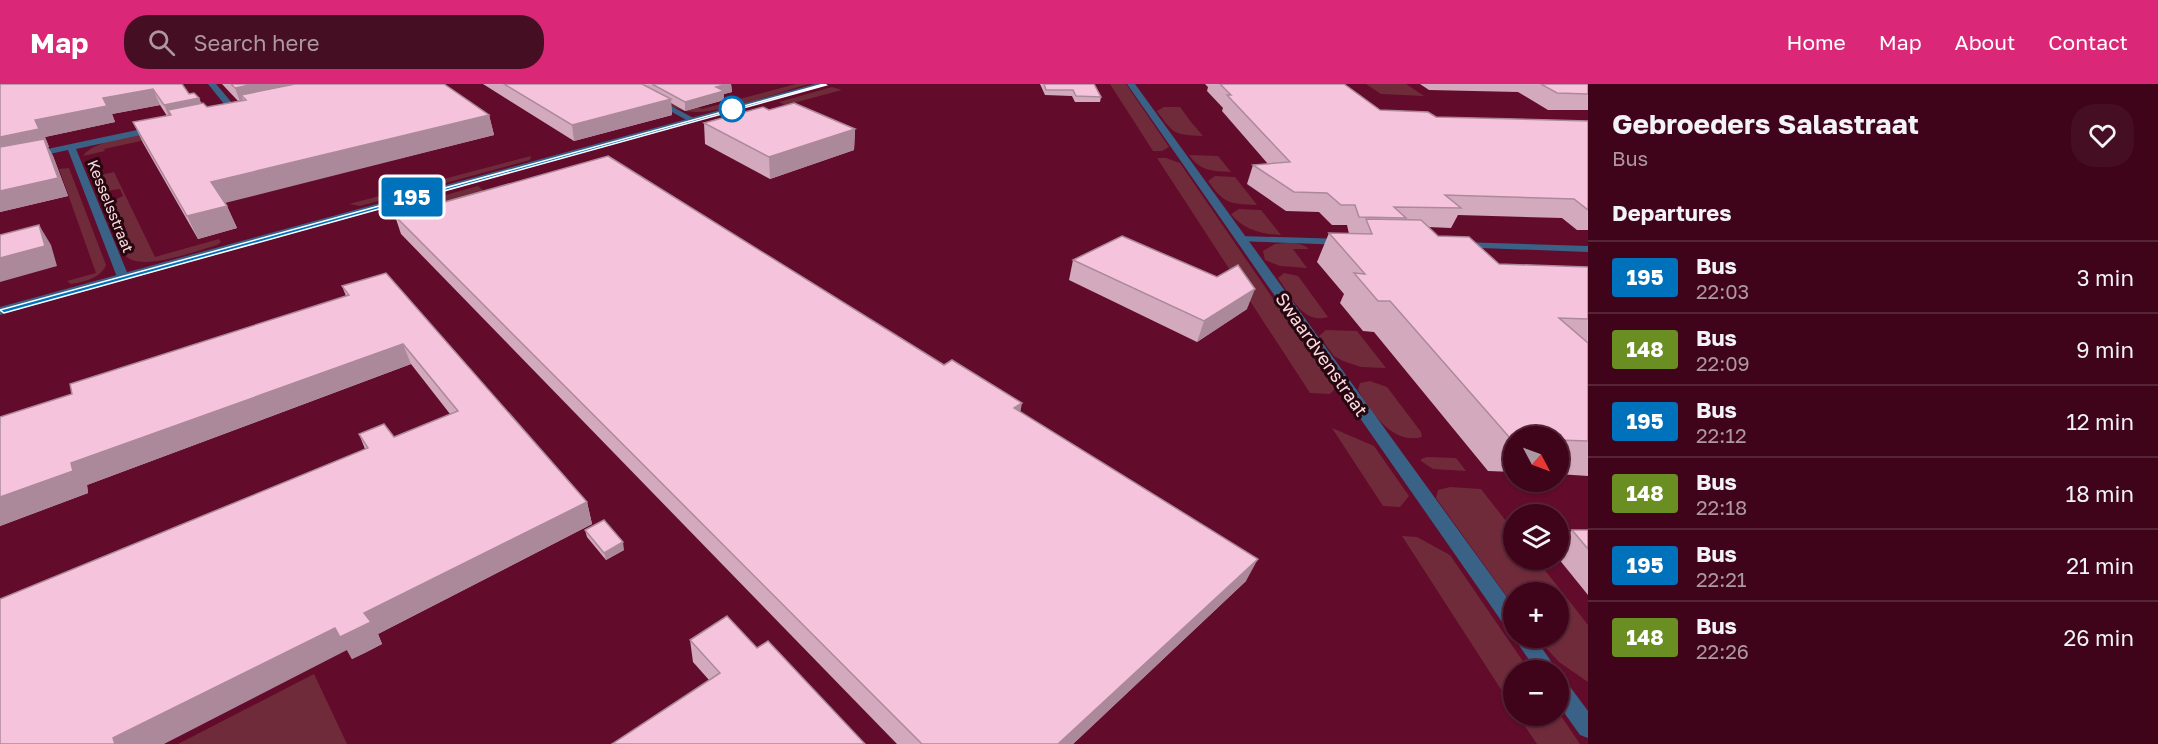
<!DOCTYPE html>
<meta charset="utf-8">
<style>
body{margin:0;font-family:"Golos Text",sans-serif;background:#460e22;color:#f1f3f6;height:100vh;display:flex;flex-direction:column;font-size:22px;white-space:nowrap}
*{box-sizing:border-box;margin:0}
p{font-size:20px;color:#ad98a2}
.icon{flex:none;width:33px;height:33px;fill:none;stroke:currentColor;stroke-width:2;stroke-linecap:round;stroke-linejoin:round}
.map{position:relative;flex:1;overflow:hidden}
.side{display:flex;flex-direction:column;background:#3f0419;width:570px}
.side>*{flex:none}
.badge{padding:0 12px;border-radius:4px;font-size:21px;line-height:39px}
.needle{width:39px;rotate:131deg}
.fabs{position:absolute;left:1503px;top:342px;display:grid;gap:12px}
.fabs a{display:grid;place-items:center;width:66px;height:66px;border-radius:50%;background:#3f0419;box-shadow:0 2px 4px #0004,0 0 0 2px #582538;font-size:30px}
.map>.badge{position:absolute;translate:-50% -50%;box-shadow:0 0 0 3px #fff}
h2{padding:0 24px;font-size:22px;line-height:54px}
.round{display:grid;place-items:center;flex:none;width:63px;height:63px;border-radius:24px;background:#460e22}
.summary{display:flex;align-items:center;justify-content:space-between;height:102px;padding:0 24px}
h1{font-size:28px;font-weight:700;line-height:45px}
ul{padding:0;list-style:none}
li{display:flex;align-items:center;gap:18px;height:72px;padding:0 24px;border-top:2px solid #582538}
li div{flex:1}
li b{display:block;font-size:22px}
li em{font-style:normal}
li .badge{min-width:66px;font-weight:700;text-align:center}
header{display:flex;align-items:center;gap:36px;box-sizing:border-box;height:84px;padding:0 30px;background:#db2777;color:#fff}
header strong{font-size:28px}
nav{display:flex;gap:33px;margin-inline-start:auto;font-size:21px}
.search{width:420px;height:54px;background:#460e22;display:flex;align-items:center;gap:15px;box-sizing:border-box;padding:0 21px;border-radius:24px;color:#ad98a2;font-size:22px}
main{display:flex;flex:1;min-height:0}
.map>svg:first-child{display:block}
</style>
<header>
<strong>Map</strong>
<div class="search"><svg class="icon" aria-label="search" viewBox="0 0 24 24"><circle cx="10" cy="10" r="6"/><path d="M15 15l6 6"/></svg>Search here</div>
<nav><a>Home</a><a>Map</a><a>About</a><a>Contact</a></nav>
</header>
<main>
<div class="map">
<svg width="1588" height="660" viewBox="0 0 1588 660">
<rect width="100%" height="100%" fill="#540521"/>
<!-- built -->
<path fill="#620b2a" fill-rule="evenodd" d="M 0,0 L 1588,0 L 1588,660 L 0,660 ZM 1514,352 L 1558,352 L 1558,398 L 1514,398 ZM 1514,430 L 1558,430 L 1558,476 L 1514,476 ZM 1514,508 L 1558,508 L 1558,554 L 1514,554 ZM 1514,586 L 1558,586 L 1558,632 L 1514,632 Z"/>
<!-- green -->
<g fill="#702b3b">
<path d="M 631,0 L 651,0 L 702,25 L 796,0 L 809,0 C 779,8 714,33 686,27 C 667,23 648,9 631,0 Z"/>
<polygon points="1110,0 1126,0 1169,63 1162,67 1153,67"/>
<polygon points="1366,0 1406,0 1424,12 1381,10"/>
<polygon points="832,3 842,6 771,25 785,21 779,18"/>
<path d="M 1164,23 L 1180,23 L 1191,38 L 1184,38 L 1191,38 L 1203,52 C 1173,51 1173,49 1157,27 Z"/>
<path d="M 159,47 L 168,51 L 104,65 L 105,67 L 83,72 C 93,56 140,51 159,47 Z"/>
<path d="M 1189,71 L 1218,72 L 1231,88 C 1212,87 1200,87 1189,71 Z"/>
<polygon points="531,72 530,76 360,122 349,120"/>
<polygon points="1157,74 1166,74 1180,79 1335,305 1330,310 1310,309"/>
<path d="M 69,84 L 106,181 C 101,194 84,198 71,200 L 67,197 L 96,189 L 59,85 Z"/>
<path d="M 114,88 L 155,173 L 219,155 L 221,158 L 217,161 C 196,167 141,188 126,172 L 104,121 L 123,112 L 120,105 L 98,108 L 92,93 Z"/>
<path d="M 1215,92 L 1235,93 L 1257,121 C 1230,120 1224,120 1208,97 Z"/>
<polygon points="478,102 485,108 413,128 406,122"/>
<path d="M 1239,125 L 1261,126 L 1281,151 C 1262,150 1243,146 1231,130 Z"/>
<path d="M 1275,160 C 1286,159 1300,157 1309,165 L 1293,165 L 1307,184 L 1280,182 L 1265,176 L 1263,167 Z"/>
<path d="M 1284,189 L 1298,192 L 1328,233 C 1303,241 1290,211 1278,194 Z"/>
<polygon points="1326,246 1357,247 1386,284 1361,283 1343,277 1334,272 1319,252"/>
<path d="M 1370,297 L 1387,303 L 1421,348 L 1422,353 C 1392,361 1371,328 1358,306 L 1360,299 Z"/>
<polygon points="1332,344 1374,362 1409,412 1400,423 1383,422"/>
<polygon points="1427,373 1456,374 1466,387 1433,385 1421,377 1421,375"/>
<polygon points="1450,403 1481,405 1513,446 1514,476 1537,476 1588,541 1588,598 1559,578 1537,554 1558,554 1558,508 1514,508 1513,521 1436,414 1438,406"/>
<polygon points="1402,452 1417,453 1450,471 1529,586 1514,586 1513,624"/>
<polygon points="314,590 347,660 178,660"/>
<polygon points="1559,629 1580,660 1537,660 1518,632 1558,632"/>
</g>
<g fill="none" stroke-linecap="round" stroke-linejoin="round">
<!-- service -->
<polygon fill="#3a6287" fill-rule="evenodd" points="208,0 216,0 239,27 239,31 233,31"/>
<!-- minor -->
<g fill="#3a6287" fill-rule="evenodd">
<polygon points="621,0 631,0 697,36 690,38"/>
<polygon points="156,42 159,43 159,47 76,65 129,193 123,197 117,193 68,66 0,81 0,75"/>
<polygon points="1240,152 1345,155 1351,158 1345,161 1236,157 1236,153"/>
<polygon points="1459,158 1588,162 1588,168 1455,163 1455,159"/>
</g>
<!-- tertiary -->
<g fill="#3a6287" fill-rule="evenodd">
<polygon points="815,0 828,0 0,231 0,223"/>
<polygon points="1127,0 1135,0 1514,523 1514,547 1507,545"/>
<polygon points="1514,554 1535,554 1557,586 1536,586"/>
<polygon points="1558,593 1565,596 1588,627 1588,654 1580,651 1558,620"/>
</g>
</g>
<!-- wall -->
<g fill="#d3a9bd">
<polygon points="0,0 182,0 189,10 199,14 201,19 207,23 238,17 222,0 444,0 489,31 494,51 225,118 237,144 198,155 143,59 133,38 167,32 160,21 112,30 115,38 45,53 49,63 48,63 53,72 68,112 0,128"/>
<polygon points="483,0 731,0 732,8 724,10 724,16 685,27 671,19 672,31 574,57"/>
<polygon points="1040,0 1094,0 1101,13 1100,18 1075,18 1072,12 1045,11"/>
<polygon points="1205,0 1344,0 1380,26 1436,33 1588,37 1588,146 1577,146 1562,134 1458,131 1451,144 1428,143 1438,152 1499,180 1588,183 1588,392 1558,390 1558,352 1514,352 1514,388 1488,387 1374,248 1363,247 1340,219 1344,210 1317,178 1329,149 1349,150 1347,141 1332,141 1319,128 1286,127 1247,100 1253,81 1268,80 1222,27 1223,24 1207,7 1208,3"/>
<polygon points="1420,0 1588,0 1588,26 1548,26 1518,8 1429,6"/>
<polygon points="769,26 855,45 854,66 770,95 705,60 704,39"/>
<polygon points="395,132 1020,328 1246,497 1073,660 897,660 401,150"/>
<polygon points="1073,176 1217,193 1247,225 1197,258 1069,196"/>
<polygon points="342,202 587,418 592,440 378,550 382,560 352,575 347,566 365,365 359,350 394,353 450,330 411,280 87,401 88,409 0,442 0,333 72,310 346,212"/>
<polygon points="585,446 624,466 606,476 587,453"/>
<polygon points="1572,446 1588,446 1588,511 1558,474 1558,462"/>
<polygon points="690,556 757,564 709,596 693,578"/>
</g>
<!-- shaded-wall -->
<g fill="#ac899a">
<polygon points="254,0 352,0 241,11 246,22 242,23 235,4"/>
<polygon points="728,0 731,0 732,8 724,10 724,16 685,27 685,18 716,3"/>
<polygon points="153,5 160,21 112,30 115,38 45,53 49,63 48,63 53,72 68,112 0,128 0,53 35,36 103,14"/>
<polygon points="199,14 206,30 171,31 168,26 173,37 171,37 164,21"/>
<polygon points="671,15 672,31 574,57 572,41"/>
<polygon points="489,31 494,51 221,120 211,98"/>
<polygon points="855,45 854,66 770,95 769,73"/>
<polygon points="227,122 237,144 198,155 187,132"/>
<polygon points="39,141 51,161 57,182 0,198 0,174"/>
<polygon points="1255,205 1247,225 1197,258 1204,237"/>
<polygon points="403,260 411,280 87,401 88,409 0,442 0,413 71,379"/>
<polygon points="1022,319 1018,341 1014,324"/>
<polygon points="587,418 592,440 378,550 382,560 365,569 352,575 347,566 164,660 115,660 113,654"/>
<polygon points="623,458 624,466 606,476 604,469"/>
<polygon points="1258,475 1246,497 1073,660 1058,660"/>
</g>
<!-- building -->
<g fill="#f5c4dc" stroke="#ac899a" stroke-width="1.5">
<polygon points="0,0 182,0 189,10 194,9 199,14 164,21 153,5 103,14 107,22 35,36 39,45 0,53"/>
<polygon points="231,0 254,0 235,4"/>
<polygon points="295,0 444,0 489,31 211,98 227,122 187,132 133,38 171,31 168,26 203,19 207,23 246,16 241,11"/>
<polygon points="504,0 642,0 671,15 572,41"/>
<polygon points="652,0 728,0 716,3 724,7 685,18"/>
<polygon points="1044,0 1094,0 1101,13 1076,12 1073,6 1046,6"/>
<polygon points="1220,0 1344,0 1380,26 1428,28 1436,33 1588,37 1588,126 1574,115 1445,111 1461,124 1394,123 1406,134 1359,133 1355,121 1341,121 1327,109 1294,108 1253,81 1290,78 1227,11 1231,11"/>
<polygon points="1541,0 1588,0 1588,10 1557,9"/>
<polygon points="794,19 855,45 769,73 704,39 763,23 769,26"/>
<polygon points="44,55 58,94 0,107 0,63"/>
<polygon points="608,72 944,281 952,276 1022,319 1014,324 1258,475 1058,660 922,660 395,132"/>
<polygon points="1366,135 1421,136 1438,152 1469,153 1499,180 1588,183 1588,235 1559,234 1588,259 1588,357 1558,356 1558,352 1514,352 1514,354 1510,354 1390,217 1378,217 1354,189 1365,190 1329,149 1372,150"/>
<polygon points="39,141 45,162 0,174 0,151"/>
<polygon points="1122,152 1217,193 1238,181 1255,205 1204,237 1073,176"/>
<polygon points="386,189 587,418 364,529 371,538 340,553 335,544 113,654 115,660 0,660 0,515 368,364 359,350 384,340 394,353 458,327 403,260 71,379 73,387 0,413 0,333 72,310 70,300 349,211 342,202"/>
<polygon points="604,436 623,458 604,469 585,446"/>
<polygon points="1572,446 1588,446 1588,465"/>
<polygon points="727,532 757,564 768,557 865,660 612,660 720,589 690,556"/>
</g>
<!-- line -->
<polygon fill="#0072bc" stroke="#fff" stroke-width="1.5" points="824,0 826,1 4,229 0,226"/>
<!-- markers -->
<circle fill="#fff" stroke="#0072bc" stroke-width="3" cx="732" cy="25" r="12"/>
<g text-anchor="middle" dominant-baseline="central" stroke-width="6" stroke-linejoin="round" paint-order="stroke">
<!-- far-street labels -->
<g font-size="15" fill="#f9dce0" stroke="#27070f">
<text transform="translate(111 122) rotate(68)">Kesselsstraat</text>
</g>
<!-- street labels -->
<g font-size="18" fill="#f9dce0" stroke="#27070f">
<text transform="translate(1322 270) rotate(55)">Swaardvenstraat</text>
</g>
</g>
</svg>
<div class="fabs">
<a><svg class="needle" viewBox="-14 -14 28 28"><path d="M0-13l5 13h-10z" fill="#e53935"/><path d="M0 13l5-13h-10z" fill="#ad98a2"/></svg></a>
<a><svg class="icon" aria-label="layers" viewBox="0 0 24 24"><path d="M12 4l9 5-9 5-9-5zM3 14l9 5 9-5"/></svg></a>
<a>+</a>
<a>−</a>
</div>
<b class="badge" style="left:412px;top:113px;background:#0072bc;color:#fff">195</b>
</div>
<section class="side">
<div class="summary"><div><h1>Gebroeders Salastraat</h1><p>Bus</p></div><a class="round"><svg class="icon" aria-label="heart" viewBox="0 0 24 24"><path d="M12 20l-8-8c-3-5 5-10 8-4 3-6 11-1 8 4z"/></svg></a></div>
<h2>Departures</h2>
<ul>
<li><span class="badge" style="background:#0072bc;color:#fff">195</span><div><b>Bus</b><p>22:03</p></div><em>3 min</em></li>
<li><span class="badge" style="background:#6b8e23;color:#fff">148</span><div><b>Bus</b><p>22:09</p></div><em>9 min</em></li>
<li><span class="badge" style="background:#0072bc;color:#fff">195</span><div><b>Bus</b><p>22:12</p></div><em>12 min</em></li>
<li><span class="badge" style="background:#6b8e23;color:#fff">148</span><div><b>Bus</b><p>22:18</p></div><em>18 min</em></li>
<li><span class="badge" style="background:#0072bc;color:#fff">195</span><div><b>Bus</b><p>22:21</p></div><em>21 min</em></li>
<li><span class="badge" style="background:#6b8e23;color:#fff">148</span><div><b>Bus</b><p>22:26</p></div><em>26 min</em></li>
</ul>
</section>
</main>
